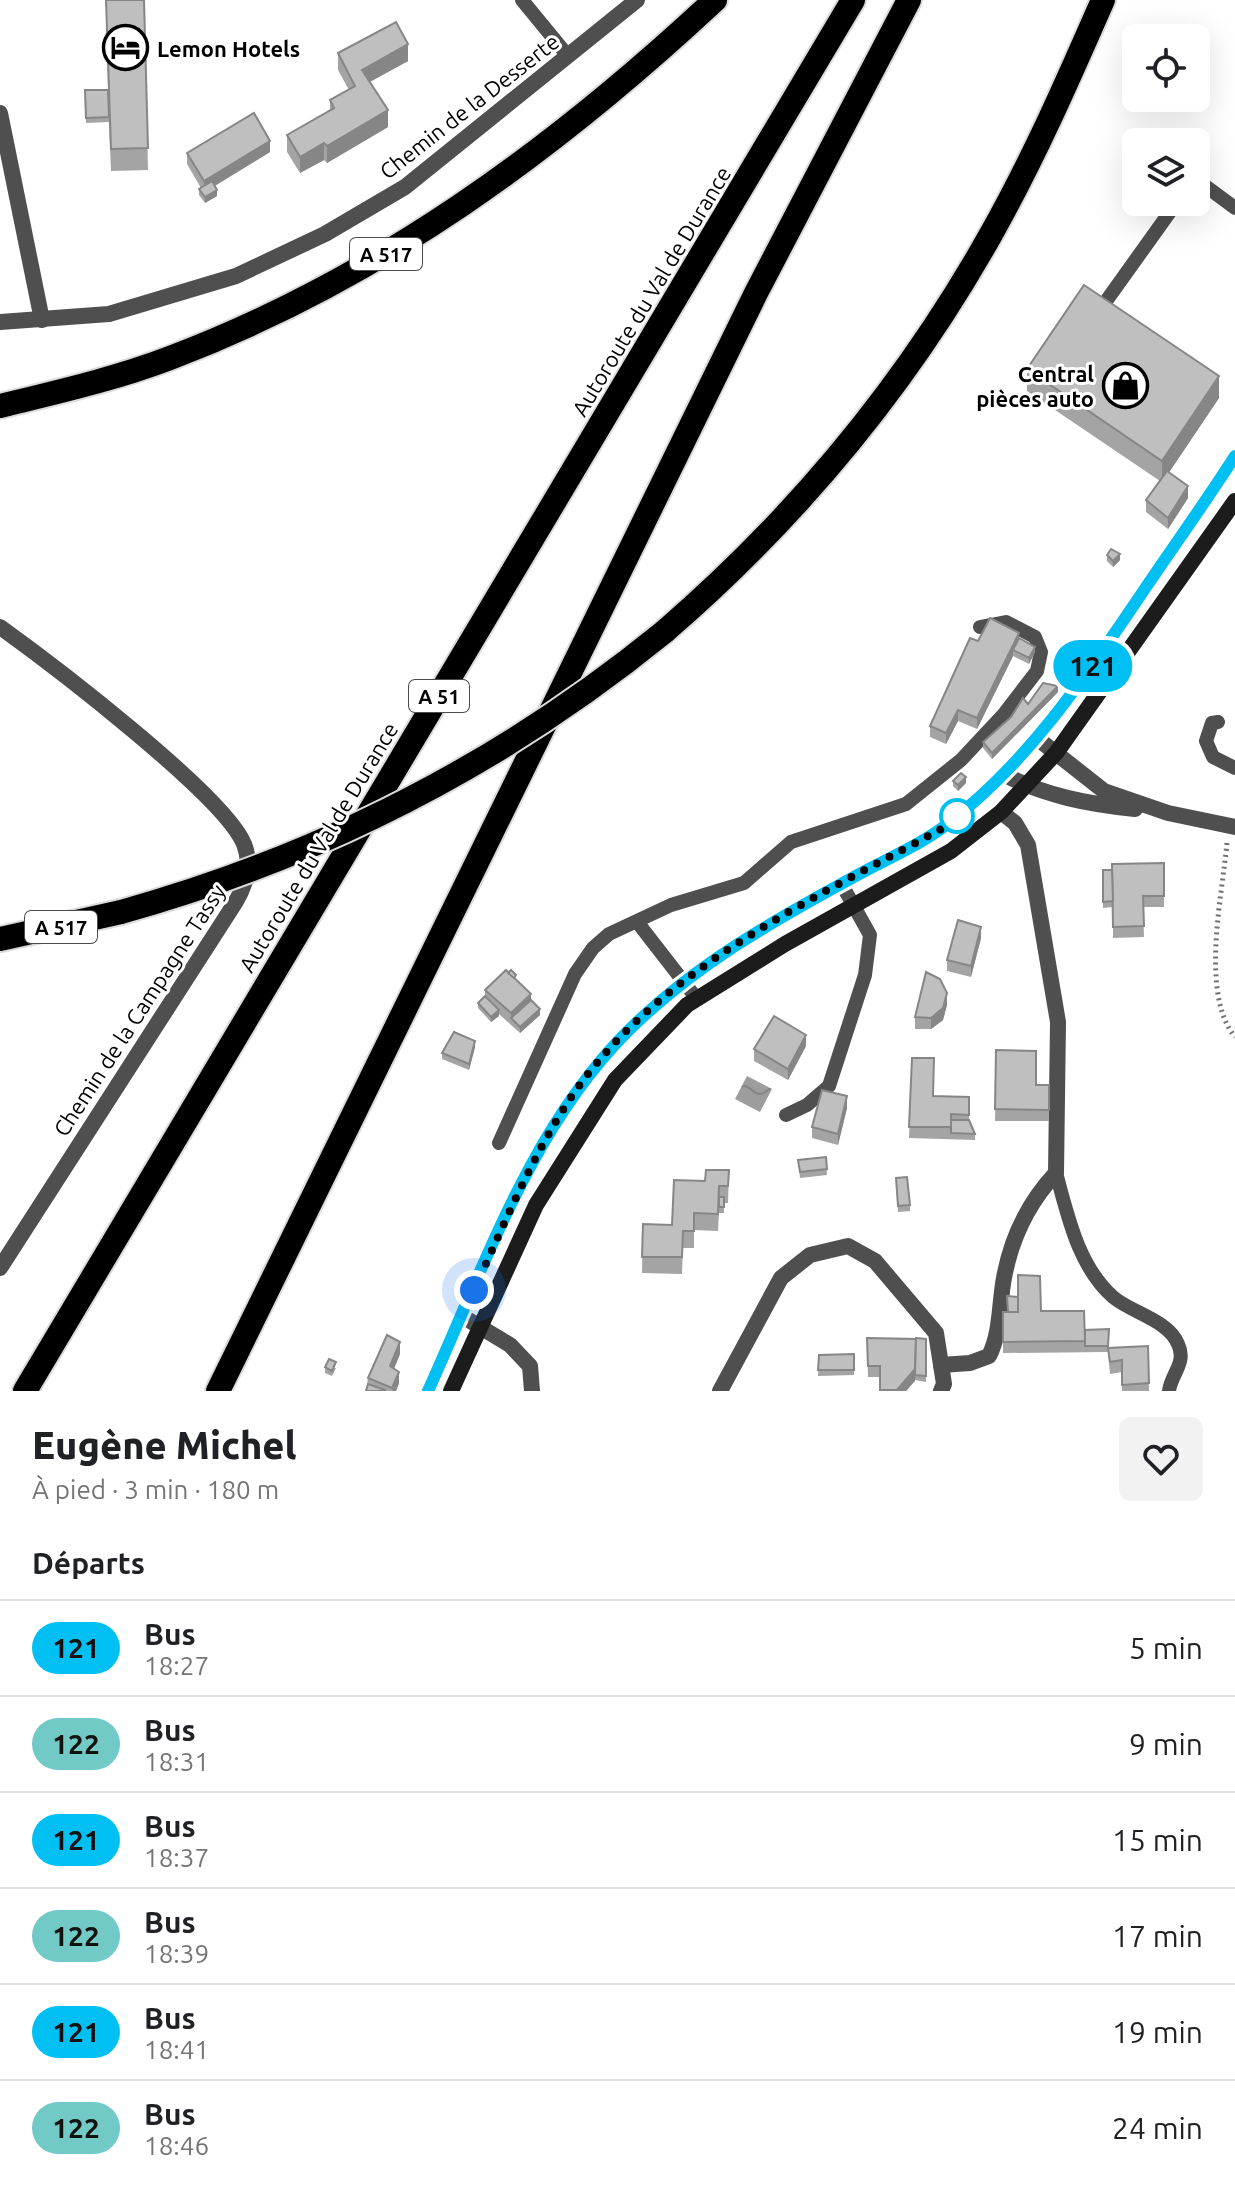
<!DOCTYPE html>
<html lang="fr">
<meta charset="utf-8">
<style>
body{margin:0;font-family:Ubuntu,sans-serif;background:#f2f2f2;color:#202124;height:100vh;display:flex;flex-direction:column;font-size:30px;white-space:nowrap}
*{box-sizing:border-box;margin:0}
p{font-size:26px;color:#757577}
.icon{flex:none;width:44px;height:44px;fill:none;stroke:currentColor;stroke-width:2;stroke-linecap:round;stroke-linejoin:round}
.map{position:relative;height:1391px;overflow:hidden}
.panel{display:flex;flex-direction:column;background:#fff;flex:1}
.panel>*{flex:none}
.badge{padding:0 16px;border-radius:26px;font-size:28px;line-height:52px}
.buttons{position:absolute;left:1122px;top:24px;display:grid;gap:16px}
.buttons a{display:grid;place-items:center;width:88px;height:88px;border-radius:12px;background:#fff;box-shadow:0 8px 32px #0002;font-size:40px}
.you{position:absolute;width:40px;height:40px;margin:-20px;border:6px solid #fff;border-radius:50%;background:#1a73e8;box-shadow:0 0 0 12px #1a73e833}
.map>.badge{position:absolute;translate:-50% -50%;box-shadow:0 0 0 4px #fff}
h2{padding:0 32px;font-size:30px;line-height:72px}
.round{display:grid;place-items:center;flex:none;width:84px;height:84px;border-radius:12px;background:#f2f2f2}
.overview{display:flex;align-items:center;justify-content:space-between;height:136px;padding:0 32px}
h1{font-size:38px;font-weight:800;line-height:60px}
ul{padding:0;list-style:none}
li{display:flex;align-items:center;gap:24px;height:96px;padding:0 32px;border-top:2px solid #e0e0e0}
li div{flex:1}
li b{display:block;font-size:30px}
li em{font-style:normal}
li .badge{min-width:88px;font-weight:700;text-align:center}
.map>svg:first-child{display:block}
</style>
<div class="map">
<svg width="1235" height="1391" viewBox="0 0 1235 1391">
<defs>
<pattern id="water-waves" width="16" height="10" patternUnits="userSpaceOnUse" patternTransform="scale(2)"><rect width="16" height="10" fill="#9d9d9d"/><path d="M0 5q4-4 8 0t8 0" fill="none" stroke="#858585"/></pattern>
</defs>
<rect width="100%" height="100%" fill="#fff"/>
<!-- water -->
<polygon fill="url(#water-waves)" points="747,1076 772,1089 760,1112 735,1099"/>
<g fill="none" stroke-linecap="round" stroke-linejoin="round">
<defs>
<g id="highway">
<path d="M 0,406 C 57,392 115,379 170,358 C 378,279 553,151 715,0"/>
<path d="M 664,632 C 795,519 905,387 990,236 C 1033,160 1068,80 1103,0"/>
<polyline points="0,939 121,912"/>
<polyline points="25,1391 853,0"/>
<polyline points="218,1391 756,293 909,0"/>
</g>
</defs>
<!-- highway casing -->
<use href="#highway" stroke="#dbdbdb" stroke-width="28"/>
<!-- path -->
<path stroke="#717171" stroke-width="5" stroke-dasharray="2 4" stroke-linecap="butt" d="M 1227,843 C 1222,897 1200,994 1235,1037"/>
<!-- lane -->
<g stroke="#4f4f4f" stroke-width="14">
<polyline points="522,0 568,56"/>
<polyline points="1196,179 1235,208"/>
<polyline points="1104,304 1177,202"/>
<polyline points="1218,722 1212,723 1206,741 1213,757 1235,768"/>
<polyline points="638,923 697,999"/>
<polyline points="786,1115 807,1105 829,1086 865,975 870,935 841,883"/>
<polyline points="499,1143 575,974 593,948 609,934 671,905 744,883 791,842 906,804 961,760 1004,714 1037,671 1041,652 1035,637 1006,622 980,627"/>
<path d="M 1056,1173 C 1068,1216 1078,1266 1113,1297 C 1132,1313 1168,1320 1178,1344 C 1187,1363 1171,1374 1169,1391"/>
</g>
<!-- street -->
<g stroke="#4f4f4f" stroke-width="16">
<polyline points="0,113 42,320"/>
<polyline points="0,322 109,314 236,276 325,234 405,187 637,0"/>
<path d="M 0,627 C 50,663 224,795 244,844 C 252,864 246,885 235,903 L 0,1268"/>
<polyline points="1038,739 1104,791 1168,813 1235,827"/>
<path d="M 1003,774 C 1045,796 1088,804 1135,809"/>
<polyline points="462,1316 510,1345 530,1366 532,1391"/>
<path d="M 941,1365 L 970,1363 L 989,1356 C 1001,1332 999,1304 1004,1278 C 1011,1239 1029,1202 1056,1173 L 1058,1022 L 1028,845 L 1015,823 L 1001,812"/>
<polyline points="720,1391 781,1278 810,1255 848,1246 875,1261 936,1333 944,1384 941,1391"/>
</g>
<!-- secondary -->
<g stroke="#1c1c1c" stroke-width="16">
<path d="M 428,1391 C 484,1268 530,1130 627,1032 C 693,966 771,922 852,878 C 882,861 919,846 946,825 C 1027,764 1083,681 1139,598 C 1171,551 1204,504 1235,456"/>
<polyline points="451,1391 536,1205 615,1080 687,1005 785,944 951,851 1001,812 1056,753 1235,501"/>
</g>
<!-- highway -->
<use href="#highway" stroke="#000" stroke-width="24"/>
<defs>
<path id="highway-bridge" d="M 121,912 C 322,856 502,764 664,632"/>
</defs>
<!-- highway-bridge casing -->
<use href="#highway-bridge" stroke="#dbdbdb" stroke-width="28" stroke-linecap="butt"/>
<!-- highway-bridge -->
<use href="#highway-bridge" stroke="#000" stroke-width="24"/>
</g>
<!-- wall -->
<g fill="#a4a4a4">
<polygon points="106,0 144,0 148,170 111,171 109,122 86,123 85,90 108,90"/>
<polygon points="338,53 408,61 370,82 388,127 327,163 324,160 300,173 287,152 287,135 330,110 330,100 349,90 338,70"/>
<polygon points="270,152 215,186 217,196 205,203 199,195 199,189 201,188 187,164 187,153"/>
<polygon points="1027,369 1219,398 1169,472 1188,498 1168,529 1146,512 1146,500 1160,481 1027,391"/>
<polygon points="1107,555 1120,560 1113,567 1107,561"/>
<polygon points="1019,638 1035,652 1029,664 1013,656 977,729 958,721 946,744 930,737 930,726"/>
<polygon points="1058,692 992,759 983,748 983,742 1028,704"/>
<polygon points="953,781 966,783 958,791 953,786"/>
<polygon points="1164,863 1164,907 1143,907 1144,937 1113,938 1113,907 1103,908 1103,870"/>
<polygon points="981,938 971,977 947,971 947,960"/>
<polygon points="516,980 540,1015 520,1033 499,1014 499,1016 491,1022 478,1008 478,1003 485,996 485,990"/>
<polygon points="947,1005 943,1020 931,1029 915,1029 915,1017"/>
<polygon points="806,1046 788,1080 754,1061 754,1049"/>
<polygon points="475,1047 469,1070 442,1059 442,1053"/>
<polygon points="996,1050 1036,1085 1049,1085 1049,1121 995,1121"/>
<polygon points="912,1058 934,1096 969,1097 969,1121 975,1134 975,1140 909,1138"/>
<polygon points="847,1108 838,1145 812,1138 812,1127"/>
<polygon points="826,1157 827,1175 800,1178 798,1160"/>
<polygon points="729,1170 728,1203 724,1203 724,1213 719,1213 719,1212 718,1231 694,1230 694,1248 683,1248 682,1274 642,1273 643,1224 672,1225 705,1181"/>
<polygon points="896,1178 910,1205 910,1211 898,1212"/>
<polygon points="1041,1311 1085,1332 1109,1329 1109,1348 1148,1346 1149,1391 1122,1391 1122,1372 1110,1374 1108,1352 1003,1353 1003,1312"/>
<polygon points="867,1338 926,1339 926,1382 915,1380 906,1391 880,1391 880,1377 868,1377"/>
<polygon points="400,1354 394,1369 399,1383 396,1391 366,1391 368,1378"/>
<polygon points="854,1354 854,1375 818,1376 819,1355"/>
<polygon points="325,1367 336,1368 332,1376 325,1373"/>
</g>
<!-- shaded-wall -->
<g fill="#868686">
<polygon points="408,44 408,61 362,86 362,70"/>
<polygon points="1204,67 1204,72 1196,85 1196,79"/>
<polygon points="388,110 388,127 327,163 327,146"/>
<polygon points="270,141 270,152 204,192 204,181"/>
<polygon points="324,143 324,160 300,173 300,157"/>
<polygon points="217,190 217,196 205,203 205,197"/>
<polygon points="1219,376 1219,398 1162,483 1162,461"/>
<polygon points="1188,486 1188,498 1168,529 1168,518"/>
<polygon points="1120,554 1120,560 1113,567 1113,561"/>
<polygon points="1019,633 1019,644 1013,650 1013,656 977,729 977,718"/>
<polygon points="1035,647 1035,652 1029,664 1029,658"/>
<polygon points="1058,686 1058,692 992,759 992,753"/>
<polygon points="958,710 958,721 946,744 946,733"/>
<polygon points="966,777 966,783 958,791 958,785"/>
<polygon points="981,927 981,938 971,977 971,966"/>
<polygon points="947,993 947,1005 943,1020 931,1029 931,1018"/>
<polygon points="531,994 531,1006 511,1018 511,1013"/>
<polygon points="540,1009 540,1015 520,1033 520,1027"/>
<polygon points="499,1010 499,1016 491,1022 491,1017"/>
<polygon points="806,1035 806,1046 788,1080 788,1069"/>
<polygon points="475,1041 475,1047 469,1070 469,1064"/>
<polygon points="847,1096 847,1108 838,1145 838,1134"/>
<polygon points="400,1342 400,1354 390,1378 390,1366"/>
<polygon points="916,1350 915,1381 906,1391 897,1391"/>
<polygon points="399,1372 399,1383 396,1391 392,1391"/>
</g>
<!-- building -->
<g fill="#bfbfbf" stroke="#868686" stroke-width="2">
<polygon points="106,0 144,0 148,148 111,149"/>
<polygon points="396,22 408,44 362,70 388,110 327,146 324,143 300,157 287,135 334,108 330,100 355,86 338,53"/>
<polygon points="1196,61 1204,67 1196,79"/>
<polygon points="85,90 108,90 109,117 86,118"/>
<polygon points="254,113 270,141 204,181 187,153"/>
<polygon points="212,181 217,190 205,197 199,189"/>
<polygon points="1084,285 1219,376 1162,461 1027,369"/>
<polygon points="1167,471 1188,486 1168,518 1146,500"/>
<polygon points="1111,549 1120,554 1113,561 1107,555"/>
<polygon points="990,618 1019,633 977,718 958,710 946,733 930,726 970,638 978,641"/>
<polygon points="1019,638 1035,647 1029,658 1013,650"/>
<polygon points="1043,683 1058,686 992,753 983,742 1011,717 1023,698 1028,704"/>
<polygon points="961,773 966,777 958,785 953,781"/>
<polygon points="1164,863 1164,896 1143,896 1144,926 1113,927 1112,864"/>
<polygon points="1103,870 1112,870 1113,901 1103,902"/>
<polygon points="958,920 981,927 971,966 947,960"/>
<polygon points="506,970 531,994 511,1013 485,990"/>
<polygon points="511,970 516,975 514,978 508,973"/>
<polygon points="926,972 940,979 947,993 943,1008 931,1018 915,1017"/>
<polygon points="485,996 499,1010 491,1017 478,1003"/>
<polygon points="531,1000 540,1009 520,1027 511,1018"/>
<polygon points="774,1016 806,1035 788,1069 754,1049"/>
<polygon points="454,1032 475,1041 469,1064 442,1053"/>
<polygon points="996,1050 1036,1051 1036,1085 1049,1085 1049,1110 995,1109"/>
<polygon points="912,1058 934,1058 933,1096 969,1097 969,1115 951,1114 951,1127 909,1127"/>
<polygon points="822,1090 847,1096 838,1134 812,1127"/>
<polygon points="951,1120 969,1120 975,1134 951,1133"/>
<polygon points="826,1157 827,1169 800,1172 798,1160"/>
<polygon points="706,1170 729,1170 728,1186 719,1186 718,1214 694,1213 694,1231 683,1231 682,1257 642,1257 643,1224 672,1225 674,1180 705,1181"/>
<polygon points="907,1177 910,1205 898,1206 896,1178"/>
<rect x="719" y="1197" width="5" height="10"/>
<polygon points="1018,1275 1040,1276 1041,1311 1084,1311 1085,1341 1003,1342 1003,1312 1018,1312"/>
<polygon points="1007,1296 1018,1297 1018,1312 1008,1312"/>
<polygon points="1109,1329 1108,1346 1085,1346 1085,1330"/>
<polygon points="387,1335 400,1342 390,1366 399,1372 392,1388 368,1378"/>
<polygon points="867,1338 916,1339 915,1369 897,1390 880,1390 880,1366 868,1366"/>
<polygon points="916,1338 926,1339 926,1376 915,1375"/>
<polygon points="1148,1346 1149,1383 1122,1385 1122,1360 1110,1362 1108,1348"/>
<polygon points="854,1354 854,1370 818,1370 819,1355"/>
<polygon points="329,1359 336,1362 332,1371 325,1367"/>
<polygon points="368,1384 385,1390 385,1391 366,1391"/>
</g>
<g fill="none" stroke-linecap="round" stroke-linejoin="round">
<defs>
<path id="line" d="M 428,1391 C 484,1268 530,1129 627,1032 C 693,966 771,922 852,878 C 882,861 919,846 946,825 C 1028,763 1085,677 1142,593 C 1173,547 1205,503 1235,456"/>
</defs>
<!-- line casing -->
<use href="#line" stroke="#fff" stroke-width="18"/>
<!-- line -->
<use href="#line" stroke="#00bff2" stroke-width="12"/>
<!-- walk -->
<path stroke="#000" stroke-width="8" stroke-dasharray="0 14.4" d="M 474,1290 C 503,1227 529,1163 566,1105 C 651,972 811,900 945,827 L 964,809 L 957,816"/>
</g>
<!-- icons -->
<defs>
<symbol id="hotel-ring" viewBox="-11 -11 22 22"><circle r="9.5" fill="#fff" stroke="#000" stroke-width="1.5"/><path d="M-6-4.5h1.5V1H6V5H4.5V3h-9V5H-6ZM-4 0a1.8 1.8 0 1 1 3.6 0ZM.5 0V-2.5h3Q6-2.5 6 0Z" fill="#000"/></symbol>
<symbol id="shop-ring" viewBox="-11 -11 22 22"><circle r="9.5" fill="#fff" stroke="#000" stroke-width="1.5"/><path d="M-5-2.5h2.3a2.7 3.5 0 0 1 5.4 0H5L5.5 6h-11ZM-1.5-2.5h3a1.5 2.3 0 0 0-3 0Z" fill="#000"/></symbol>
</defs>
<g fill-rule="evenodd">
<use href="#hotel-ring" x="100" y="22" width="51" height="51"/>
<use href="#shop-ring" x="1100" y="360" width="51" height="51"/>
</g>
<!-- markers -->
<circle fill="#fff" stroke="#00bff2" stroke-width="4" cx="957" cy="816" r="16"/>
<g text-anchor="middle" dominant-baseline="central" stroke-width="6" stroke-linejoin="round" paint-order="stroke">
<!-- shield labels -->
<g fill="#fff" stroke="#4c4c4c" stroke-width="2">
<rect x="350" y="238" width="72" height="32" rx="6"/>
<rect x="409" y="680" width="60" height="32" rx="6"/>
<rect x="25" y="911" width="72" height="32" rx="6"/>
</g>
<g font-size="20" font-weight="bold" fill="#000">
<text x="386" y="254">A 517</text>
<text x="439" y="696">A 51</text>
<text x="61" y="927">A 517</text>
</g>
<!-- poi labels -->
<g font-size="22" font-weight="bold" fill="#000" stroke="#fff" text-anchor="start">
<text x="157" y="48">Lemon Hotels</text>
<text x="1094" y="373" text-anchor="end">Central<tspan x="1094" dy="25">pièces auto</tspan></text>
</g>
<!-- street labels -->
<g font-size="22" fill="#000" stroke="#fff">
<text transform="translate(469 106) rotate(-38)">Chemin de la Desserte</text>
<text transform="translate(651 291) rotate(-59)">Autoroute du Val de Durance</text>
<text transform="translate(318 847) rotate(-59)">Autoroute du Val de Durance</text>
<text transform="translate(139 1010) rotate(-57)">Chemin de la Campagne Tassy</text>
</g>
</g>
</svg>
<div class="buttons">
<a><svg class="icon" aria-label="locate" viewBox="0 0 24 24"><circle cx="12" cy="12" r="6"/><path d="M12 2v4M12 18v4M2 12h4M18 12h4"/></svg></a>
<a><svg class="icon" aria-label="layers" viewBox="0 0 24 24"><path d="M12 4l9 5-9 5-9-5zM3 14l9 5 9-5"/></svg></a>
</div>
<div class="you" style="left:474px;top:1290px"></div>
<b class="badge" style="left:1093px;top:666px;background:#00bff2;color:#111">121</b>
</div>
<section class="panel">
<div class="overview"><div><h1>Eugène Michel</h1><p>À pied · 3 min · 180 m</p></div><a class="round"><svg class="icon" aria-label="heart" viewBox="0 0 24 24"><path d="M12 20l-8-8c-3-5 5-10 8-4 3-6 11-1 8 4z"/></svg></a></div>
<h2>Départs</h2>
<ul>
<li><span class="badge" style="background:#00bff2;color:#111">121</span><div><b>Bus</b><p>18:27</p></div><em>5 min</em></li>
<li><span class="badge" style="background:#72cac7;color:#111">122</span><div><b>Bus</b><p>18:31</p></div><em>9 min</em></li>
<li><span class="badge" style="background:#00bff2;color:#111">121</span><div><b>Bus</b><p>18:37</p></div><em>15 min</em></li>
<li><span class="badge" style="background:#72cac7;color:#111">122</span><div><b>Bus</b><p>18:39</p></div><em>17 min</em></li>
<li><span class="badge" style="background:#00bff2;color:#111">121</span><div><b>Bus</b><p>18:41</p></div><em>19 min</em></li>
<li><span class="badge" style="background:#72cac7;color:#111">122</span><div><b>Bus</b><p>18:46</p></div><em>24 min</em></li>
</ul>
</section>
